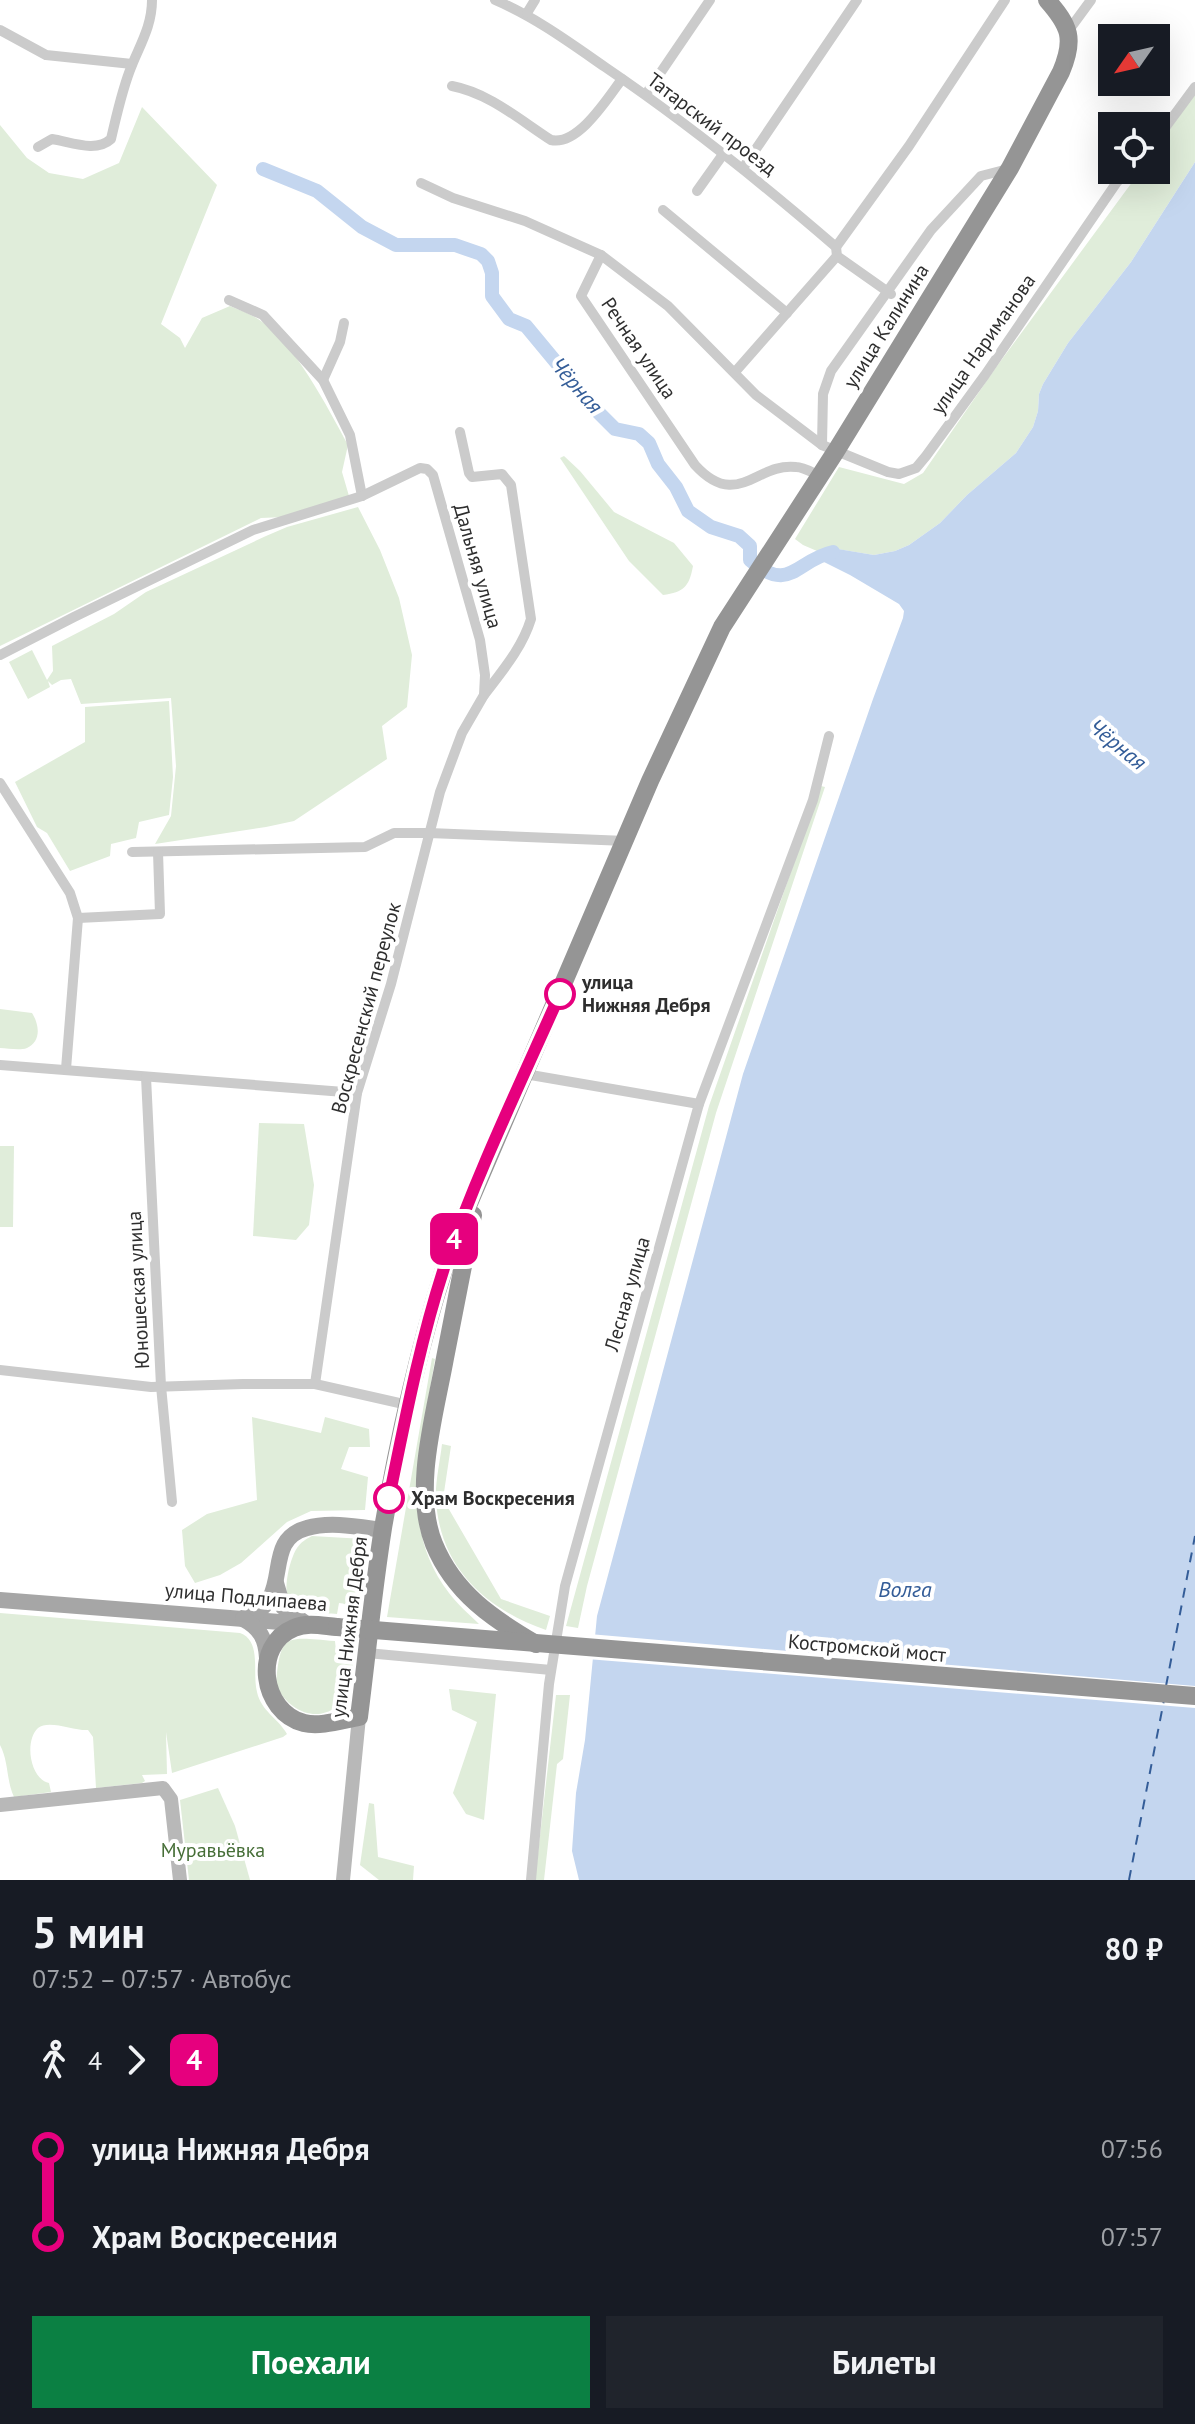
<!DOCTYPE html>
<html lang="ru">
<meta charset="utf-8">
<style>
body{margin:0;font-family:"PT Sans",sans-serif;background:#20242c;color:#f1f3f6;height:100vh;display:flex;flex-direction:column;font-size:30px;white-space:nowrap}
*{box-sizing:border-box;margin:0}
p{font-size:26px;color:#9ea1a6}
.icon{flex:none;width:44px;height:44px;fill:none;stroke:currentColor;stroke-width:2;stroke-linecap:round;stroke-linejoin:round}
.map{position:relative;height:1880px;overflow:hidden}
.panel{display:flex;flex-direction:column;background:#171b24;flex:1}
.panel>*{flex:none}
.badge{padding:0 16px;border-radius:12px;font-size:28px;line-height:52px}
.needle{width:52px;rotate:236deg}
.buttons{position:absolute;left:1098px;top:24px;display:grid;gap:16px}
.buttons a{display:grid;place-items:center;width:72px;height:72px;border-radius:0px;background:#171b24;box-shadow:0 8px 32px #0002;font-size:40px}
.map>.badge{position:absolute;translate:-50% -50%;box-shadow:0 0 0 4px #fff}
.legs{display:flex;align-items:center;gap:12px;height:88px;padding:0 32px;font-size:26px}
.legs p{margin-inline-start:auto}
.overview{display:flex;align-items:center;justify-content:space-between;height:136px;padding:0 32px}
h1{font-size:44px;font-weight:700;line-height:60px}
.cta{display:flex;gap:16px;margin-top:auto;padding:16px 32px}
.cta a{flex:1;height:92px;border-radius:0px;background:#0b8043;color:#fff;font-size:32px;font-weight:700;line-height:92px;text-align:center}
.cta a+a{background:#20242c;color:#f1f3f6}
ul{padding:0 32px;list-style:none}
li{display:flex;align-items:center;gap:28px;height:88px;font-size:30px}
li i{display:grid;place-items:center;width:12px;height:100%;margin:0 10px;background:currentColor}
li i::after{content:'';width:20px;height:20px;margin:-10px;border:6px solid;border-radius:50%;background:#171b24}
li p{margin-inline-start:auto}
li:first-child i{background:linear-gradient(#0000 50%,currentColor 0)}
li:last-child i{background:linear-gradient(currentColor 50%,#0000 0)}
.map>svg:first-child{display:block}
</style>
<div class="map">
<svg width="1195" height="1880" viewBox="0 0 1195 1880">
<rect width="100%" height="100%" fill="#fff"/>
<!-- green -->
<g fill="#e0edda">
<polygon points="1195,93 1195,162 1131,262 1068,343 1043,384 1039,394 1038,411 1033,427 1016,453 967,495 940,523 909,545 895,551 874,555 837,549 817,551 803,545 795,539 839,467 904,484 923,473 997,366 1141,170 1156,170 1156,149"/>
<path d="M 142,107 L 217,185 L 161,324 L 180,338 L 185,348 L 202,318 L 230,306 C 239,310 249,313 258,319 C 293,340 328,408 348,445 L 342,472 L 349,496 L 284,517 L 261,518 L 0,646 L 0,125 L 27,158 L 49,173 L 83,179 L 119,163 Z"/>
<path d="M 564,456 L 580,471 L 614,512 L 674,543 L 693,566 C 689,587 684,592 663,595 L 629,561 L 560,458 Z"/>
<polygon points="358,507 380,550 399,598 412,655 407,707 382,726 387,759 294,821 266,827 155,844 171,816 176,766 171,698 81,704 71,679 61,680 52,685 48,681 50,687 28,699 9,662 32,650 47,680 53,671 52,646 114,614 146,592 266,536 287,527"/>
<polygon points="169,701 173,777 169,815 139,822 136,838 111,844 110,856 70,871 47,833 37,827 15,782 85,742 85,707"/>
<polygon points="821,786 825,787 716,1113 587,1586 578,1628 566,1626 709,1106"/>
<path d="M 0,1009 L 32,1013 C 39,1024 42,1041 27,1048 C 19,1051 8,1048 0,1048 Z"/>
<polygon points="259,1123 304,1124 314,1185 309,1225 296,1240 253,1236"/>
<polygon points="0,1146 14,1146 13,1227 0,1227"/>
<path d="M 432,1358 L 435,1359 C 423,1438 395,1523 449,1593 C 457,1604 469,1614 479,1624 L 387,1617 Z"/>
<polygon points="252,1417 321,1433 325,1417 369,1429 370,1447 349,1447 341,1469 368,1477 365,1510 311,1511 287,1522 241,1563 220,1575 195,1583 185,1566 182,1530 207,1514 257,1500"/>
<path d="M 442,1444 L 451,1446 L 443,1499 L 501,1599 L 550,1616 L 546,1630 C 486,1609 440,1568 436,1500 C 435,1482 440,1462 442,1444 Z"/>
<path d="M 312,1536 L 364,1539 L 367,1542 L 368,1547 L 350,1686 C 336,1726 293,1721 276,1685 C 280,1632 286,1637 335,1641 L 336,1651 L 342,1652 L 347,1650 C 355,1637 361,1604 339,1603 L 337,1614 C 324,1613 303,1615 293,1608 C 280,1598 289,1560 297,1548 C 301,1542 306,1539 312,1536 Z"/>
<path d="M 0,1613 L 240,1633 C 262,1641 252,1672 257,1692 C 261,1711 278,1718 287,1734 L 283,1737 L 172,1773 L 166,1732 L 167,1774 L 142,1775 L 145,1781 L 142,1783 L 96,1788 L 93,1737 L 88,1730 C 74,1731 49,1719 38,1728 C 24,1741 30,1779 49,1783 L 51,1792 L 14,1797 C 6,1780 9,1762 0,1745 Z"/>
<polygon points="449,1689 496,1694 484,1820 466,1814 453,1793 477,1722 452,1710"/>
<polygon points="556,1695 570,1695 563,1759 557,1764 544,1880 535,1880"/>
<polygon points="218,1788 235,1826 250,1880 189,1880 180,1800"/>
<polygon points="369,1803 374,1804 378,1857 414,1866 413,1880 379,1880 360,1865"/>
</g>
<!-- water -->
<polygon fill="#c4d6ef" points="1195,162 1195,1880 579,1880 572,1851 576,1793 585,1740 597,1616 743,1074 873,699 903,618 904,611 899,604 850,575 820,560 816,557 817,551 838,549 874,555 895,551 909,545 940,523 967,495 1016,453 1033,427 1038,411 1039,394 1043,384 1068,343 1131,262"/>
<!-- pier -->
<polygon fill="#fff" points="589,1634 1195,1686 1195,1708 587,1659"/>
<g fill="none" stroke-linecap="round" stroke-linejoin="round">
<!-- river -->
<path stroke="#c4d6ef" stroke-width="14" d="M 263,169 L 317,191 L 362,227 L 396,245 L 455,245 L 481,254 L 488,261 L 492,273 L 492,296 L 509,319 L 526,326 L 594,408 L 615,429 L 639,434 L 649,443 L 658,464 L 676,487 L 688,511 L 711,527 L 739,536 L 750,546 L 750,560 C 790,595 796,560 833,552"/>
<!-- ferry -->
<g stroke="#345d98" stroke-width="2" stroke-dasharray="10 8" stroke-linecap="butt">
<polyline points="1166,1686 1195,1536"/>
<polyline points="1129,1880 1164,1700"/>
</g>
<!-- street -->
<g stroke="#cbcbcb" stroke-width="10">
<path d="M 495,0 C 535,17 569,42 605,67 C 686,122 762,183 836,247 L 837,256 L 891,294"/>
<polyline points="527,13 535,0"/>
<polyline points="0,30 46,55 132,64"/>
<polyline points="1069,30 1091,0"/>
<path d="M 452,86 C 489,93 520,120 551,140 C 578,146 607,99 622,79"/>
<polyline points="646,94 710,0"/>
<polyline points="1156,140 1195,87"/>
<path d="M 38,147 L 52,139 C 71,142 96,153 111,139 C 117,114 122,89 132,65 C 141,43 152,25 152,0"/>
<polyline points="743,168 857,0"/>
<path d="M 421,183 L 453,198 L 525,221 L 601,255 L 581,296 L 695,465 C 737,511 757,462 796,467 C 804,467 813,473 820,476"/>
<polyline points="697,191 724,153"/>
<polyline points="663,210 787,313"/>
<polyline points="836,247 909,146 1005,0"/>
<polyline points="601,255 668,306 756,395 822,445 888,472 899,474 916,468 926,456 985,375 1117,182 1128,170"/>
<polyline points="229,300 263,315 323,380 350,435 362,496"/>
<polyline points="735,372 837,256"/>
<polyline points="323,380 340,342 344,323"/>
<path d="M 460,432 L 469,473 L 472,477 L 502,474 L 511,485 L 531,619 C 522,648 503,670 484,695"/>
<polyline points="822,445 823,394 831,371 931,230 981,176 1008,169"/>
<polyline points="0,655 74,617 253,530 362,496 420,468 427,469 433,475 480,640 485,675 484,695 462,733 440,792 391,984 357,1093 315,1384"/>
<polyline points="0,783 70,893 78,918 66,1069"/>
<polyline points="132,852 365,847 394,833 429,833 626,841"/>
<polyline points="78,918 160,914 158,852"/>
<polyline points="0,1065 357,1093"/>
<polyline points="525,1074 699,1104"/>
<polyline points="146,1077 161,1386 172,1502"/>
<polyline points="0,1370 151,1387 243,1384 315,1384 408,1405"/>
<polyline points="367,1653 551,1670"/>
<polyline points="531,1880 549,1684 565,1586 699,1104 813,800 829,736"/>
</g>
<!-- secondary -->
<g stroke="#b8b8b8" stroke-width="14">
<polyline points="0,1805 163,1788 171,1799 180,1880"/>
<polyline points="343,1880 359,1717"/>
</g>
<!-- primary -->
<g stroke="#a6a6a6" stroke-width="16">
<polyline points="276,1583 283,1607 305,1623"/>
<polyline points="0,1600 306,1624"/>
<path d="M 243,1618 C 298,1602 258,1541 307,1528 C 330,1521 360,1527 383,1530"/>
<path d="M 243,1619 C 260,1628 266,1639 267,1658"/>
</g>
<!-- highway -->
<g stroke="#959595" stroke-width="18">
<path d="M 473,1215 C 464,1263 454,1310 445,1358 C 435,1414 412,1490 434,1544 C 454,1593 493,1619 536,1644"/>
<path d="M 337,1627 C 323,1626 308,1622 294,1628 C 252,1645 261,1712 304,1723 C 320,1727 342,1720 359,1717 C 367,1654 373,1591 383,1528 C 400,1430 422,1331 455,1236 L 650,781 L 722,627 L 836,451 L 1010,168 L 1061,72 C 1075,39 1070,26 1047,0"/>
</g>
<!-- highway-bridge -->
<polyline stroke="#959595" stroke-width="18" points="337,1627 1195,1696"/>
</g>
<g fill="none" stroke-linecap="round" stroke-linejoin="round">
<defs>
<path id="line-1" d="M 389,1498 C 405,1420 420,1341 445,1265 C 477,1173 520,1084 560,994"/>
</defs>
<!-- line-1 casing -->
<use href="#line-1" stroke="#fff" stroke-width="18"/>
<!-- line-1 -->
<use href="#line-1" stroke="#e6007e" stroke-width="12"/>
</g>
<!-- markers -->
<g fill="#fff" stroke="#e6007e" stroke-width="4">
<circle cx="560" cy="994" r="14"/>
<circle cx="389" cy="1498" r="14"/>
</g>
<g text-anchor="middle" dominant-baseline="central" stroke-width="8" stroke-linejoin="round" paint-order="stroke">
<!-- street labels -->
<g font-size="20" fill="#2e2e2e" stroke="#fff">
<text transform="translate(712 124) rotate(37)">Татарский проезд</text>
<text transform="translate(886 326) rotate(-58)">улица Калинина</text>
<text transform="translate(983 344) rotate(-55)">улица Нариманова</text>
<text transform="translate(639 348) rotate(56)">Речная улица</text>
<text transform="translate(478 566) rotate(74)">Дальняя улица</text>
<text transform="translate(366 1008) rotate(-75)">Воскресенский переулок</text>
<text transform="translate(138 1290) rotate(-93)">Юношеская улица</text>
<text transform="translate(627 1294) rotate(-74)">Лесная улица</text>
<text transform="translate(246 1597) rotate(5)">улица Подлипаева</text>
<text transform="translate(349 1627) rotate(-83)">улица Нижняя Дебря</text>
<text transform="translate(867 1648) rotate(5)">Костромской мост</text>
</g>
<!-- stop labels -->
<g font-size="20" font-weight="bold" fill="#2e2e2e" stroke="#fff" text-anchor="start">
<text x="582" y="982">улица<tspan x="582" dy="23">Нижняя Дебря</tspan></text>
<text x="411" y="1498">Храм Воскресения</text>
</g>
<!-- park labels -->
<g font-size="20" fill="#466e37" stroke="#fff">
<text x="213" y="1850">Муравьёвка</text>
</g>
<!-- water labels -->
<g font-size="22" font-style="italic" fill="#345d98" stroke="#fff">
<text transform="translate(577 385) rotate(49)">Чёрная</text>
<text transform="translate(1118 744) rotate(39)">Чёрная</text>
<text x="905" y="1589">Волга</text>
</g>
</g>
</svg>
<div class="buttons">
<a><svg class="needle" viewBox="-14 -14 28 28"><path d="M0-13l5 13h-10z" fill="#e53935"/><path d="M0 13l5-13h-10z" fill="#9ea1a6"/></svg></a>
<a><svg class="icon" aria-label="locate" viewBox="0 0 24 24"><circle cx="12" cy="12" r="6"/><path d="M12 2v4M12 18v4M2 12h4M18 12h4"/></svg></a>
</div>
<b class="badge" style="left:454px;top:1239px;background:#e6007e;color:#fff">4</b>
</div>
<section class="panel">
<div class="overview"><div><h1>5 мин</h1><p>07:52 – 07:57 · Автобус</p></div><b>80 ₽</b></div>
<div class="legs"><svg class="icon" aria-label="walk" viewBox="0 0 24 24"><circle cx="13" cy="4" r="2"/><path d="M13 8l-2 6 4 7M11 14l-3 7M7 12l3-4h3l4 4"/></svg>4<svg class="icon" aria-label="forward" viewBox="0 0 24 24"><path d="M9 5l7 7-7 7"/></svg><b class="badge" style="background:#e6007e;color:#fff">4</b></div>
<ul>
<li><i style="color:#e6007e"></i><b>улица Нижняя Дебря</b><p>07:56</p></li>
<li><i style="color:#e6007e"></i><b>Храм Воскресения</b><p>07:57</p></li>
</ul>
<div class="cta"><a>Поехали</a><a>Билеты</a></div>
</section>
